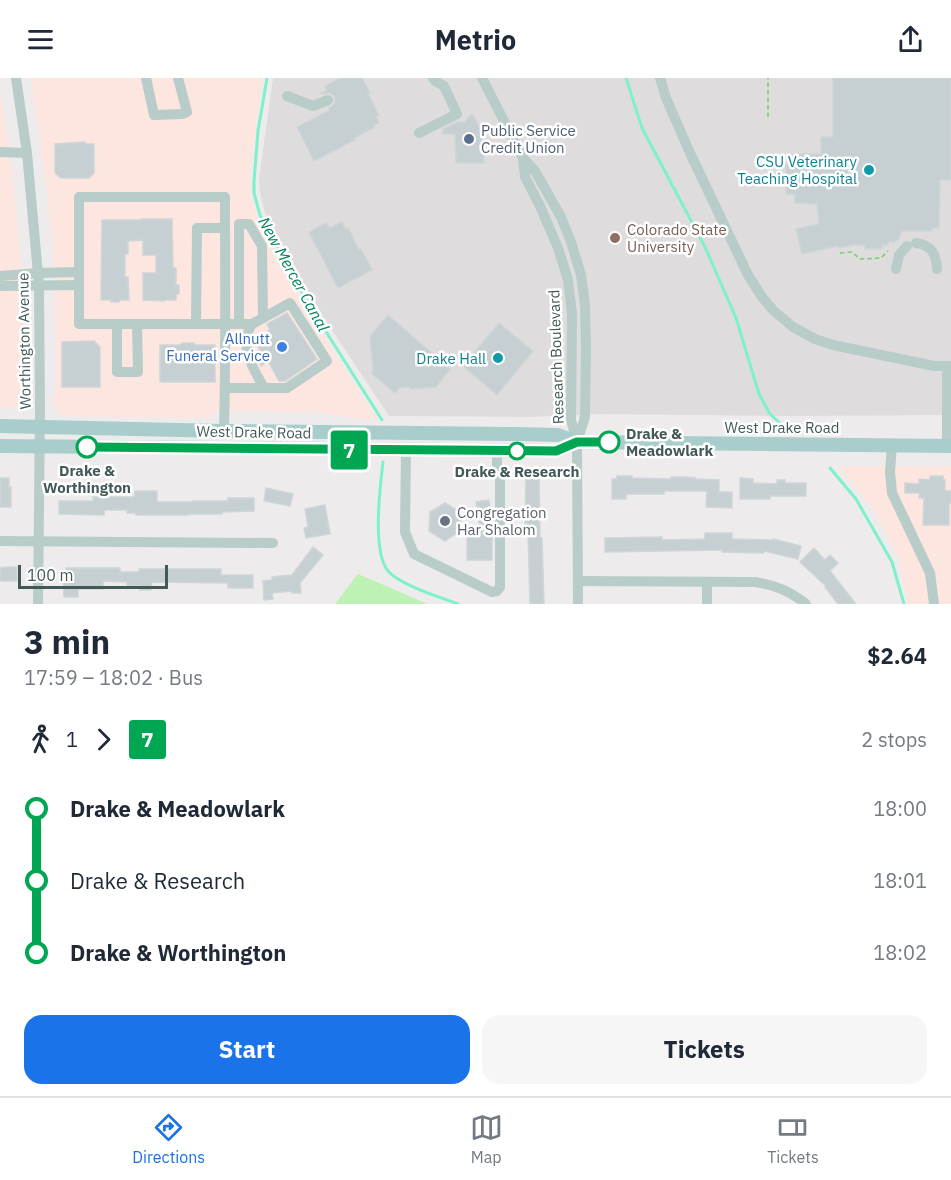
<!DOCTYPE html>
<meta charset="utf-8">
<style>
body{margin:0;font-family:"IBM Plex Sans",sans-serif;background:#f6f6f7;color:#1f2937;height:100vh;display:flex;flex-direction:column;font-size:22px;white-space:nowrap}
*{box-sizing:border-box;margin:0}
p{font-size:20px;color:#747a83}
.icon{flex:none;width:33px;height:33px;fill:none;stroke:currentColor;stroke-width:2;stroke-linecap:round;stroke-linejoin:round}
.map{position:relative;height:526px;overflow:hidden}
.sheet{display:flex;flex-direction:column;background:#fff;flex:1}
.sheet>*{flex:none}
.badge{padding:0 12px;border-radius:4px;font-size:21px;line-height:39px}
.scale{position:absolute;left:18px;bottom:15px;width:150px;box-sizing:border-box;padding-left:6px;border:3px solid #425958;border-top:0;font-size:16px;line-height:21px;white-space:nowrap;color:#425958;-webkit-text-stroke:4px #fff;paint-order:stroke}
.map>.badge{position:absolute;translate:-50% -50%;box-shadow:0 0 0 3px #fff}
.legs{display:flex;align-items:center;gap:9px;height:66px;padding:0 24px;font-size:20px}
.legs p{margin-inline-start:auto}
.summary{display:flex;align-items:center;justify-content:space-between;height:102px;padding:0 24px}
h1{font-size:33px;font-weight:700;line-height:45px}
.action{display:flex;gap:12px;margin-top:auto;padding:12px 24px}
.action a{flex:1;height:69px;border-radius:18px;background:#1a73e8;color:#fff;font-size:24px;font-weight:700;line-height:69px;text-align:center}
.action a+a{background:#f6f6f7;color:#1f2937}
ul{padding:0 24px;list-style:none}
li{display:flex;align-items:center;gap:21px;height:72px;font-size:22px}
li i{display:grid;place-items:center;width:9px;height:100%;margin:0 8px;background:currentColor}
li i::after{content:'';width:15px;height:15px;margin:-8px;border:4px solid;border-radius:50%;background:#fff}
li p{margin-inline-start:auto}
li:first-child i{background:linear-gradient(#0000 50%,currentColor 0)}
li:last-child i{background:linear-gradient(currentColor 50%,#0000 0)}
header{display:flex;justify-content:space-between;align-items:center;height:78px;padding:0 24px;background:#fff;font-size:27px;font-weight:700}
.dock{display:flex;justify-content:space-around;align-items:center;height:84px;border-top:2px solid #e0e1e3;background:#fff;font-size:16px;color:#747a83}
.dock a{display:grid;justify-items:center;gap:3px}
.dock .current{color:#1a73e8}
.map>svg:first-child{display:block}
</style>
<header><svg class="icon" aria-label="menu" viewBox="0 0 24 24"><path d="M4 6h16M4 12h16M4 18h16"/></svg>Metrio<svg class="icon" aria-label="share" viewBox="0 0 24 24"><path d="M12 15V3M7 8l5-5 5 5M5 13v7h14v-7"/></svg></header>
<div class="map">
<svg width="951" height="526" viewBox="0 0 951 526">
<rect width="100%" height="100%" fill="#eeebed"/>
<!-- commercial -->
<g fill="#fde5e0">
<polygon points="31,0 262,0 250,99 250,112 256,137 296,216 377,341 366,342 323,335 215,332 210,340 63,338 56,332 54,325 56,299 54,186 46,107"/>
<polygon points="0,12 12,91 21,186 23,298 26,310 25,330 0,330"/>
<polygon points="838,388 951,388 951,526 908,526 899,481 871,428"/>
</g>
<!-- education -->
<polygon fill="#dfdcde" points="273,0 951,0 951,337 790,338 600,336 528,339 389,338 316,228 265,135 260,115 259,101"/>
<!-- green -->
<polygon fill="#bef1b4" points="358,496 428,526 335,526"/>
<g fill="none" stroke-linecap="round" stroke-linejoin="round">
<!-- stream -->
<g stroke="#7ef1c9" stroke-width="3">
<polyline points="267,0 258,53 254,103 254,115 260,137 311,230 382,342"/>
<polyline points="626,0 642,50 705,169 736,240 759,316 770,336 781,346"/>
<path d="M 383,384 C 380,409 372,474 388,493 C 400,507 440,519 458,526"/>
<polyline points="830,390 856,421 892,484 904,526"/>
</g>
</g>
<!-- building -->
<g fill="#c6cfd1" stroke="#ced6d8" stroke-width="1.5">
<polygon points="340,0 362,0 370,15 368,15 379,37 376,38 379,45 374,47 375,49 354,60 355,62 314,83 297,49 330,32 329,30 333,27 335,24 335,19 330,15 322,16 321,15 327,12 325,8"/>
<polygon points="833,0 951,0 951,102 940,102 939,150 932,150 932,153 901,153 899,161 894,164 888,164 888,167 882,167 882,171 865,171 865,167 853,167 838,170 838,168 802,176 796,151 819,146 817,126 795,125 795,116 786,116 786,86 790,86 790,76 821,76 821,59 833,59"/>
<polygon points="472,36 477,44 481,56 484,68 484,85 456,85 455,56 443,56 443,51 457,44 465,44"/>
<polygon points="85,64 86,66 94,66 94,95 89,100 61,100 55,95 55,66"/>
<polygon points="142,141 172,141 173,190 176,190 176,207 179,207 179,216 176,216 176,222 164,222 164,223 143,222 143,195 156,195 156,177 143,177 143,162 128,163 128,176 125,176 125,199 128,199 129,222 120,222 119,224 111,224 111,222 101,222 102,142 142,142"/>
<polygon points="342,144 346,151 348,150 359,172 361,171 372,192 338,210 309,154 326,145 329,150"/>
<polygon points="287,235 317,281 285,303 279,303 268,283 261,288 255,275 260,272 254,263 270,251 267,246"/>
<polygon points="388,237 450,291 436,309 410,311 409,309 399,310 395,315 371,295 373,292 370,258"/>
<polygon points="499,245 533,273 497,317 463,288"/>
<polygon points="94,263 100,269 100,309 62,309 62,264"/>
<polygon points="182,265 194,265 195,267 215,267 215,304 160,304 160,267 180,267"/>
<polygon points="617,398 632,398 632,400 671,401 671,399 686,399 695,400 695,401 719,402 719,414 732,414 732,430 706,429 707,413 664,413 664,416 626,416 626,421 612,421 612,401 617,401"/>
<polygon points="930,398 943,398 943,402 945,402 945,413 951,413 951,425 949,425 949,447 923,447 924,420 919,420 920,415 905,415 905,405 919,406 919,401 930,402"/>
<polygon points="526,399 539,399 540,460 542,460 544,526 530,526 528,454 525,454"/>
<polygon points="0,400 9,400 9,409 11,409 11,429 0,429"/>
<polygon points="740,400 753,401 753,405 777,406 777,402 785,402 785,405 806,405 806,418 770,418 770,421 740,421"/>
<polygon points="266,410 293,416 290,428 264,423"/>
<polygon points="135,413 157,413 157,424 193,424 193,423 228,423 228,420 254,420 254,433 222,434 222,436 188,436 188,437 136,437 136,435 127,435 127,432 104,432 104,437 59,436 59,423 93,423 93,419 134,419"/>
<polygon points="489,422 492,445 492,482 467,482 467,458 481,458 476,424"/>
<polygon points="445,425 461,435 461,452 445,463 429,453 430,434"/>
<polygon points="325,427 330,456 306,460 304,450 308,449 305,431"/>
<polygon points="705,455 732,455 732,461 773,462 773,461 801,468 798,481 764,473 764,475 722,474 722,472 605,474 605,460 662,459 662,462 705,461"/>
<polygon points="313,469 323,477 300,505 301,515 292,515 292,513 272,515 273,521 264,522 263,503 272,502 272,499 292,497"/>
<polygon points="814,470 825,482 830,477 838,485 830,493 856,526 838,526 825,509 826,508 800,484"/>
<polygon points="6,489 17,489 17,503 0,503 0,490"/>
<polygon points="66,490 120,490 120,494 139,494 139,491 221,491 221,497 253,497 253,510 228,510 228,505 152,504 151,512 140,512 140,508 127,507 127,504 103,503 103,511 78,511 78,519 64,519 63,498 66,498"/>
</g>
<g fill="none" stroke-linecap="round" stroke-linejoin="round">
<!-- path -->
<g stroke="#6fd16a" stroke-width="1.5" stroke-dasharray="4.5 3" stroke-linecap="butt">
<polyline points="768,39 768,0"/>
<polyline points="840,175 852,174 860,181 881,180 888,173"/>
</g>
<!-- minor -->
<g stroke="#b8ccca" stroke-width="10">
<polyline points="16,0 27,75 39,207 40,331 38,526"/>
<polyline points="146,0 154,37 182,36 187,34 178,0"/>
<polyline points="482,0 523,80 535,93 561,139 571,164 581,197 585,227 586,270 585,339 577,364"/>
<polyline points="660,0 666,20 690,75 748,197 762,219 774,233 793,249 815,261 833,267 934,288 951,288"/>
<polyline points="287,18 313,28 328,22"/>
<polyline points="419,55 457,36 444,8 435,3 433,0"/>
<polyline points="0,74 27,75"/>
<polyline points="523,80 525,99 540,128 558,170 568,202 572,236 571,342 577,364 578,526"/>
<path d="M 916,165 C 931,167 936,175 937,191"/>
<polyline points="896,191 899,177 907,168"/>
<polyline points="0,198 38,195 79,194"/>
<polyline points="0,208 79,207"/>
<polyline points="117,246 117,294 138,294 137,246"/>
<polyline points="196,246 197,150 225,150"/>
<polyline points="239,246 239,146 249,146 262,168 263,240"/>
<path d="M 252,246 C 238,268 253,290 264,310"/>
<path d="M 224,353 C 226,275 225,197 225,119 L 79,119 L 79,246 L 252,246 L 290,225 L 327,283 L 287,310 L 225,310"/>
<polyline points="892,367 890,394 892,415 930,495 934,526"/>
<polyline points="947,368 947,289"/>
<polyline points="406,372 405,454 414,476 492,514 497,513 500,509 500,400 497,386 497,373"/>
<polyline points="0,463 273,465"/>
<path d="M 578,503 L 755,504 C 775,507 790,513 806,526"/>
<polyline points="707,526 707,504"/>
</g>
<!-- major -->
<g stroke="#a8cdcb" stroke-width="14">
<polyline points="0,348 224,353 517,356 558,357 577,364 951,368"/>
<polyline points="0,368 556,373 577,364"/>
</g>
</g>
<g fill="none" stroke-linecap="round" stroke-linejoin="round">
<defs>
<polyline id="line-1" points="87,369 556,373 577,364 609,364"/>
</defs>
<!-- line-1 casing -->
<use href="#line-1" stroke="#fff" stroke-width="14"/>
<!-- line-1 -->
<use href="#line-1" stroke="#00a651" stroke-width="9"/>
</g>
<!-- markers -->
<circle fill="#5c6f8a" stroke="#fff" stroke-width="2" cx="469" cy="61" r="6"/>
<g fill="#0f9aa8" stroke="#fff" stroke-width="2">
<circle cx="869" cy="92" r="6"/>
<circle cx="498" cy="280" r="6"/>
</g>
<circle fill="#8d6e63" stroke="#fff" stroke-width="2" cx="615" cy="160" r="6"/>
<circle fill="#3f7fe0" stroke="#fff" stroke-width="2" cx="282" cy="269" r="6"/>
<g fill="#fff" stroke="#00a651" stroke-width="3">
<circle cx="609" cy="364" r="10"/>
<circle cx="87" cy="369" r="10"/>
<circle cx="517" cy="373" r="8"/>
</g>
<circle fill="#6b7280" stroke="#fff" stroke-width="2" cx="445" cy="443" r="6"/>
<g text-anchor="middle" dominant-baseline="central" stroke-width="5" stroke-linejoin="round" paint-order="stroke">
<!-- service labels -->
<g font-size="15" fill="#4e5e75" stroke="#fff" text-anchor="start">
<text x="481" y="52">Public Service<tspan x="481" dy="17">Credit Union</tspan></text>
</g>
<!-- culture labels -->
<g font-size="15" fill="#0d838f" stroke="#fff" text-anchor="end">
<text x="857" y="83">CSU Veterinary<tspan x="857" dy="17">Teaching Hospital</tspan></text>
<text x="486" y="280">Drake Hall</text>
</g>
<!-- education labels -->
<g font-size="15" fill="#785e54" stroke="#fff" text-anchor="start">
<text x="627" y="151">Colorado State<tspan x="627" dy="17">University</tspan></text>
</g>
<!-- shop labels -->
<g font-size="15" fill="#366cbe" stroke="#fff" text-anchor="end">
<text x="270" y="260">Allnutt<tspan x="270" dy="17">Funeral Service</tspan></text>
</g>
<!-- street labels -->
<g font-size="15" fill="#425958" stroke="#fff">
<text transform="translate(24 263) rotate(-91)">Worthington Avenue</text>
<text transform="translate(556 279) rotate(-92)">Research Boulevard</text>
<text x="782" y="349">West Drake Road</text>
<text transform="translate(254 354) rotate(1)">West Drake Road</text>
</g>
<!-- stop labels -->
<g font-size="15" font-weight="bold" fill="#425958" stroke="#fff">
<text x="626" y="355" text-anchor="start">Drake &amp;<tspan x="626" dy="17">Meadowlark</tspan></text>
<text x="87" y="392">Drake &amp;<tspan x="87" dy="17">Worthington</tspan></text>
<text x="517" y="393">Drake &amp; Research</text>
</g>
<!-- worship labels -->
<g font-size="15" fill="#5b616d" stroke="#fff" text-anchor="start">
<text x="457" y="434">Congregation<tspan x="457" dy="17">Har Shalom</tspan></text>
</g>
<!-- water labels -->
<g font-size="16" font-style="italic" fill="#06855a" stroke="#fff">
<text transform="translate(294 196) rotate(61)">New Mercer Canal</text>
</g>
</g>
</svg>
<div class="scale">100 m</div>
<b class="badge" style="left:349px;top:372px;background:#00a651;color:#fff">7</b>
</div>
<section class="sheet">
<div class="summary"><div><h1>3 min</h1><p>17:59 – 18:02 · Bus</p></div><b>$2.64</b></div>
<div class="legs"><svg class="icon" aria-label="walk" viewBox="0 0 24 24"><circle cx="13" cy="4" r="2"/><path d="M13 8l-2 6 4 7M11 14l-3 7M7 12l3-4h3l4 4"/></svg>1<svg class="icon" aria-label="forward" viewBox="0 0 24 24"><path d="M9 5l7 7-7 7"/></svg><b class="badge" style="background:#00a651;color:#fff">7</b><p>2 stops</p></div>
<ul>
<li><i style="color:#00a651"></i><b>Drake &amp; Meadowlark</b><p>18:00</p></li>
<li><i style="color:#00a651"></i><span>Drake &amp; Research</span><p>18:01</p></li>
<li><i style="color:#00a651"></i><b>Drake &amp; Worthington</b><p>18:02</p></li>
</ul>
<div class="action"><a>Start</a><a>Tickets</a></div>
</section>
<nav class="dock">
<a class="current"><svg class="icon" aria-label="directions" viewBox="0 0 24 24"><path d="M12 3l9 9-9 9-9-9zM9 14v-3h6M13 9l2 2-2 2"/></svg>Directions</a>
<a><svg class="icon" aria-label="map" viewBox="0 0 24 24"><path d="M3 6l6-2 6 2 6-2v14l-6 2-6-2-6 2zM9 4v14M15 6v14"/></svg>Map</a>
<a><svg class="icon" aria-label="tickets" viewBox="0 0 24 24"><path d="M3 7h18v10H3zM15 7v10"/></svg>Tickets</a>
</nav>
